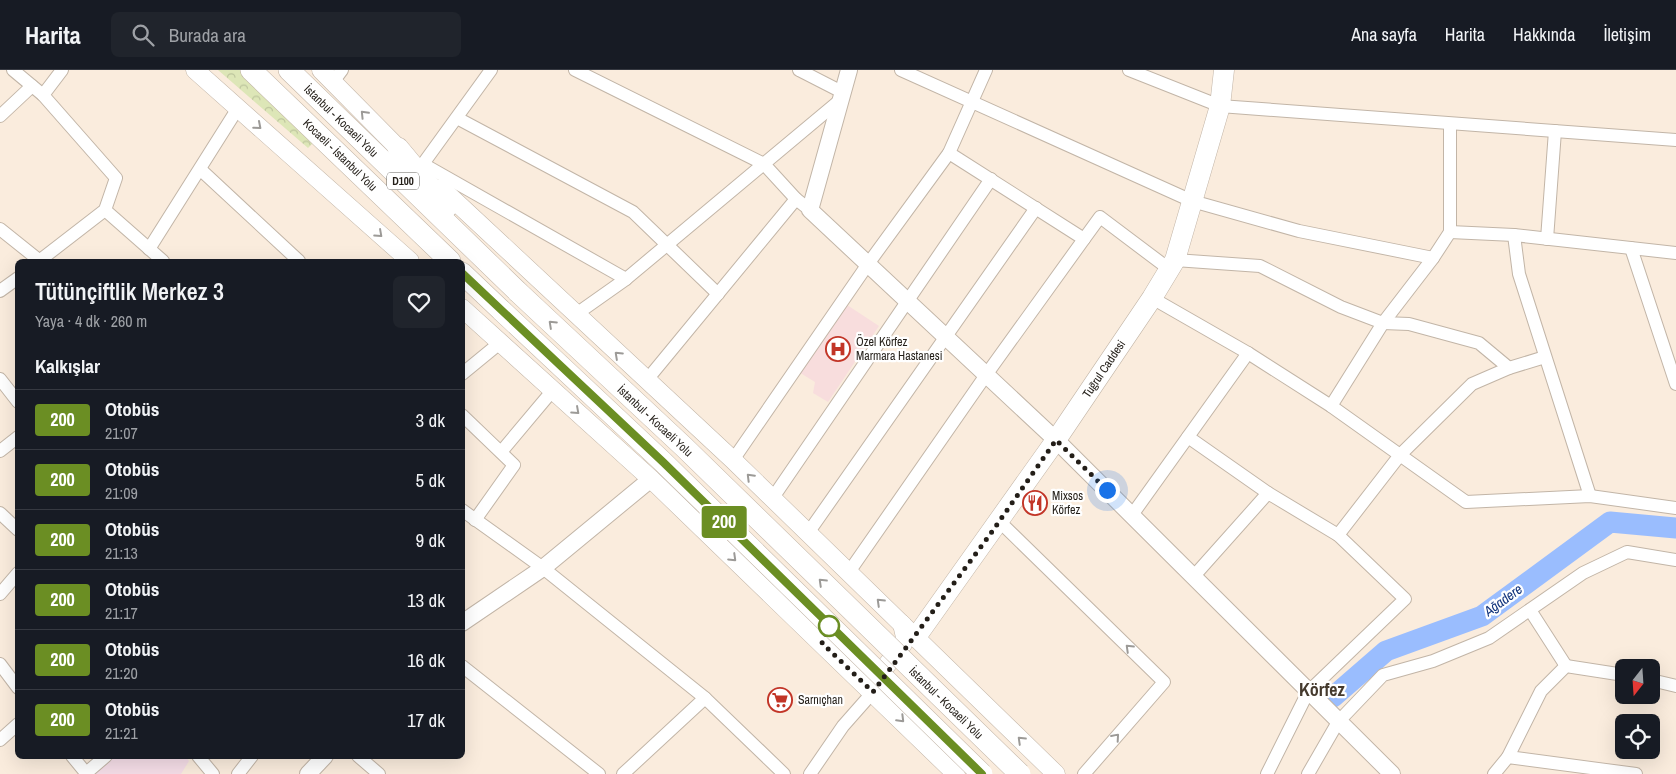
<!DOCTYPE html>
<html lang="tr">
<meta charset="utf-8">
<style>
body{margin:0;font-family:"Archivo Narrow",sans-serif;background:#20242c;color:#f1f3f6;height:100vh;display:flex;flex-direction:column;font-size:19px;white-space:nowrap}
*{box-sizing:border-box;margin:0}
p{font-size:16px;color:#9ea1a6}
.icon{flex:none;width:28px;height:28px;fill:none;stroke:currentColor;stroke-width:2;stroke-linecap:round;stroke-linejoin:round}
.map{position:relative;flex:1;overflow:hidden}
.panel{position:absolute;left:15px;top:189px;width:450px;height:500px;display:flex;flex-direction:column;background:#171b24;border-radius:8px;box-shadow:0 5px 20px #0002}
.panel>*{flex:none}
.badge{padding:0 10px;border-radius:4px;font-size:18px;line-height:32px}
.needle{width:32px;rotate:197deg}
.tools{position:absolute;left:1615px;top:589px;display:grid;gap:10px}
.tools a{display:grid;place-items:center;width:45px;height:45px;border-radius:8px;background:#171b24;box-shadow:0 5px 20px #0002;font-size:25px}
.you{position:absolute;width:25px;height:25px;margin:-12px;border:4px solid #fff;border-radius:50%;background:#1a73e8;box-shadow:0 0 0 8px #1a73e833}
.map>.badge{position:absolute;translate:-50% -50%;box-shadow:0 0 0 2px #fff}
h2{padding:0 20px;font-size:19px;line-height:45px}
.round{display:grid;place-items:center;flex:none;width:52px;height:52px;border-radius:8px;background:#20242c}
.summary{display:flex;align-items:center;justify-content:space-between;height:85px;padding:0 20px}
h1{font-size:24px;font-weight:600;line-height:38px}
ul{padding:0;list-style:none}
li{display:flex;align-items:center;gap:15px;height:60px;padding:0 20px;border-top:1px solid #363941}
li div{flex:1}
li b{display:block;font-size:19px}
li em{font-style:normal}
li .badge{min-width:55px;font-weight:700;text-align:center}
header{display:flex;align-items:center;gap:30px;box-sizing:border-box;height:70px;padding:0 25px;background:#171b24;border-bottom:1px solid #363941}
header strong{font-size:24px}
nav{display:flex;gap:28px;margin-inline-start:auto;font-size:18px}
.search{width:350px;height:45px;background:#20242c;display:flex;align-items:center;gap:12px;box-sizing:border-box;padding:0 18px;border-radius:8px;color:#9ea1a6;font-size:19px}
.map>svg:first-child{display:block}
</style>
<header>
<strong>Harita</strong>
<div class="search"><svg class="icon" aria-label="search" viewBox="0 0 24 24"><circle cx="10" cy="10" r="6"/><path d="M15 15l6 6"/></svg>Burada ara</div>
<nav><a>Ana sayfa</a><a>Harita</a><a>Hakkında</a><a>İletişim</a></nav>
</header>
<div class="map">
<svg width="1676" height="704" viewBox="0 0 1676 704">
<defs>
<pattern id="forest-crowns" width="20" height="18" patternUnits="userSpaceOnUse" patternTransform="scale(1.25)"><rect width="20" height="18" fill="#dde6b7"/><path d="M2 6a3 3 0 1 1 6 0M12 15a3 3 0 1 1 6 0" fill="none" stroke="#bdc59d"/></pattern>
</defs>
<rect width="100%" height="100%" fill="#faecdd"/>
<!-- education -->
<polygon fill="#f5dde7" points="115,686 185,686 189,691 181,704 93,704"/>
<!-- medical -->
<polygon fill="#f8dddd" points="844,233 879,256 828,332 813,323 815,312 797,301"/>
<!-- forest -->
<polygon fill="url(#forest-crowns)" points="218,0 242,0 318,68 308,78"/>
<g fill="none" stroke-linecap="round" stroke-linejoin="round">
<!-- river -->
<polyline stroke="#9abdfe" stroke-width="21" points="1333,627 1386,581 1482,546 1610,452 1676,458"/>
<defs>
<g id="minor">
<polyline points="13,0 43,25 116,108 105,140 39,191"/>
<polyline points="575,0 764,94 796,129 810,140"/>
<polyline points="799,0 842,22"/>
<polyline points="901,0 1192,131 1299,161 1433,188"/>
<polyline points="1129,0 1220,36 1676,70"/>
<polyline points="333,12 342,0"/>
<polyline points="43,25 62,0"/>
<polyline points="0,46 32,16"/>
<polyline points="457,48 633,142 718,224"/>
<polyline points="423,94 626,209"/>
<polyline points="420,98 491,0"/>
<polyline points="201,100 299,191"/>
<polyline points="105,140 163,191"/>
<polyline points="0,159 40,191"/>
<polyline points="1450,162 1514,165 1676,183"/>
<polyline points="1514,165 1519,204 1590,426"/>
<polyline points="1084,169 1100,147 1169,199"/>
<polyline points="1547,169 1555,61"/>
<polyline points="1631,178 1676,314"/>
<polyline points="149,179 238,38"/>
<polyline points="1175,190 1260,196 1341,237 1383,253 1409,254 1479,273 1509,298"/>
<polyline points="0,221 18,208"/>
<polyline points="1152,228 1248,283 1331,336 1466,432 1590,426 1676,438"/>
<polyline points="575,245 626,209 839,31"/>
<polyline points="462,304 501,272"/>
<polyline points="0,309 18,332"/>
<polyline points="646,311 796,129"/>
<polyline points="1331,336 1383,253 1433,188 1450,162 1450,54"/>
<polyline points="462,345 514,395 475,450"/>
<polyline points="1188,367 1268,423"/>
<polyline points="0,381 18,367"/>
<polyline points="501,382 553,320"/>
<polyline points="733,390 868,194 949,83 986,0"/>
<polyline points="772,429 991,109"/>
<polyline points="462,440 543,498 705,628 623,704"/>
<polyline points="0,443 18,460"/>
<polyline points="1132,445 1248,283"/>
<polyline points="1000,452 1164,612 1084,704"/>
<polyline points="808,463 1036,138"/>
<polyline points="1338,465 1400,385 1472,314 1509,298 1545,287"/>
<polyline points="849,502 986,305 1084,169 949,83"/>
<polyline points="1194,506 1268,423 1338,465 1405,529 1308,622 1267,704"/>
<polyline points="0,524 18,503"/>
<polyline points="1530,540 1566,596"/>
<polyline points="0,594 18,618"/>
<polyline points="462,596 599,704"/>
<polyline points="1651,610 1676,616"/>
<polyline points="705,628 784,704"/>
<polyline points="0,670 18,654"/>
<polyline points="72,686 86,703"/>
<polyline points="198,686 213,704"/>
<polyline points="358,686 379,704"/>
<polyline points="1508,687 1541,621 1566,596 1624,605"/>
<polyline points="85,704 106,686"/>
<polyline points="238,704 252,686"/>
<polyline points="810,704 843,656 873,622"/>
<polyline points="1308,704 1338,652 1383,605 1433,591 1489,568 1583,503 1627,482 1676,490"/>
<polyline points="1494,704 1508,687 1636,704"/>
</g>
<g id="tertiary">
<polyline points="849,0 810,140 1056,370 1392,704"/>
<polyline points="462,553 543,498 651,409"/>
<polyline points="308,704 325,686"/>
</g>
<g id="secondary">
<polyline points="195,0 410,191"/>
<polyline points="321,0 407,87"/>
<polyline points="441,118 733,390 1056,704"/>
<polyline points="462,238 651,409 956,704"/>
<polyline points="870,610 876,609 903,574 905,567 902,554"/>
</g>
<polyline id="primary" points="916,567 1056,370 1152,228 1175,190 1220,36 1224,0"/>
<g id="trunk">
<polyline points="251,0 450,191"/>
<polyline points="289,0 518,222"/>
<polyline points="398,78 447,137"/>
<polyline points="462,203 502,241"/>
</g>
</defs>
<!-- minor casing -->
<use href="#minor" stroke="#c2b5a7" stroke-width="14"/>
<!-- tertiary casing -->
<use href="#tertiary" stroke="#c2b5a7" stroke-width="18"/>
<!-- secondary casing -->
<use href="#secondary" stroke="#c2b5a7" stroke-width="19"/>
<!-- primary casing -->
<use href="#primary" stroke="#c2b5a7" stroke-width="21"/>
<!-- trunk casing -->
<use href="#trunk" stroke="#c2b5a7" stroke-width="22"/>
<!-- minor -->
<use href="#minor" stroke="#fff" stroke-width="12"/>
<!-- tertiary -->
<use href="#tertiary" stroke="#fff" stroke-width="16"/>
<!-- secondary -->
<use href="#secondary" stroke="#fff" stroke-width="18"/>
<!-- primary -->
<use href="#primary" stroke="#fff" stroke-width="20"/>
<!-- trunk -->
<use href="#trunk" stroke="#fff" stroke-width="21"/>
<defs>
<g id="trunk-bridge">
<polyline points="518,222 684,377 1020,704"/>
<polyline points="502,241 663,392 982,704"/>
</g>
</defs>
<!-- trunk-bridge casing -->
<use href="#trunk-bridge" stroke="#c2b5a7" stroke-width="22" stroke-linecap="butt"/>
<!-- trunk-bridge -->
<use href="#trunk-bridge" stroke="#fff" stroke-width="21"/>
</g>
<!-- one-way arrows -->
<defs><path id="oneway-chevron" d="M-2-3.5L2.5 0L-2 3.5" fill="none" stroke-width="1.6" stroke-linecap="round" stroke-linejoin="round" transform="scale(1.25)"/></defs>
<g stroke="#9c9a97">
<use href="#oneway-chevron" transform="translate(364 44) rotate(-134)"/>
<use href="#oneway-chevron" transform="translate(258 56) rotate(41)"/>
<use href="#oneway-chevron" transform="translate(379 164) rotate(42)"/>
<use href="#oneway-chevron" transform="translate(552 254) rotate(-137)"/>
<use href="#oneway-chevron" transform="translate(618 285) rotate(-137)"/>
<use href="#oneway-chevron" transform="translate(576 341) rotate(42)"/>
<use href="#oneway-chevron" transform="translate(750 407) rotate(-135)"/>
<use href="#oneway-chevron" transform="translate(733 488) rotate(44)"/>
<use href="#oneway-chevron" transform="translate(822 512) rotate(-136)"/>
<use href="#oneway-chevron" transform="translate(880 532) rotate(-136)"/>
<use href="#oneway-chevron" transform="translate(1129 578) rotate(-136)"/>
<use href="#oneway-chevron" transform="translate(901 649) rotate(45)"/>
<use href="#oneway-chevron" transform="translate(1116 667) rotate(-49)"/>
<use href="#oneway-chevron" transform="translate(1021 670) rotate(-136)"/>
</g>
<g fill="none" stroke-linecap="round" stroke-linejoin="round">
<defs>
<polyline id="line" points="462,203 663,392 982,704"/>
</defs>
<!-- line casing -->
<use href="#line" stroke="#fff" stroke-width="11"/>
<!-- line -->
<use href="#line" stroke="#6b8e23" stroke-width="8"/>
<!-- walk -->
<polyline stroke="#231e18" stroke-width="5" stroke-dasharray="0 9" points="829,556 822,573 873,622 989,466 1056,370 1107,420"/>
</g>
<!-- icons -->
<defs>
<symbol id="hospital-ring" viewBox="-11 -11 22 22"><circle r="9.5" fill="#fff" stroke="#c23527" stroke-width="1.5"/><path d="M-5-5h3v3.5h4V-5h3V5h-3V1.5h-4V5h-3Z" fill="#c23527"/></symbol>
<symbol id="restaurant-ring" viewBox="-11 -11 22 22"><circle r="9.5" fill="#fff" stroke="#c23527" stroke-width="1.5"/><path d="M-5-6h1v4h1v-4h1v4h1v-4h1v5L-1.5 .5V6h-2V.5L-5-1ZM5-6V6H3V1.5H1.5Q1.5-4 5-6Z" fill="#c23527"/></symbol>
<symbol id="supermarket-ring" viewBox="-11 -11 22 22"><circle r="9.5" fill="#fff" stroke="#c23527" stroke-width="1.5"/><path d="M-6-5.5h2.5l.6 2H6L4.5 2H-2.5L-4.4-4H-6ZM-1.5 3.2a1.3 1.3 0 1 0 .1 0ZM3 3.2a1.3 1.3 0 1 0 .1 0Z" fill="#c23527"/></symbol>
</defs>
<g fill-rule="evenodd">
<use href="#hospital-ring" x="824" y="265" width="28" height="28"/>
<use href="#restaurant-ring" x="1021" y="419" width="28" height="28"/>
<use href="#supermarket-ring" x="766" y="616" width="28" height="28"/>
</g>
<!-- markers -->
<circle fill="#fff" stroke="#6b8e23" stroke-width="2.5" cx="829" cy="556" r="10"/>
<g text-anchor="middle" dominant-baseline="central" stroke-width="4.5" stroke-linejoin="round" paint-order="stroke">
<!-- shield labels -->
<rect fill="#fff" stroke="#65625d" stroke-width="1" x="387" y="102.5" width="32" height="17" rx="4"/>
<g font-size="11" font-weight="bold" fill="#231e18">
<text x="403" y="111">D100</text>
</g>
<!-- street labels -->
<g font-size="12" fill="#231e18" stroke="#fff">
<text transform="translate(341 51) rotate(44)">İstanbul - Kocaeli Yolu</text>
<text transform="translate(340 85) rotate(44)">Kocaeli - İstanbul Yolu</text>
<text transform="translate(1104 299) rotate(-56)">Tuğrul Caddesi</text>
<text transform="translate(655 351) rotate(43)">İstanbul - Kocaeli Yolu</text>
<text transform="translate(946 633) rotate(44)">İstanbul - Kocaeli Yolu</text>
</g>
<!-- poi labels -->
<g font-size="12" fill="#231e18" stroke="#fff" text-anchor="start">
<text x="856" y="272">Özel Körfez<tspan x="856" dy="14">Marmara Hastanesi</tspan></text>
<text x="1052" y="426">Mixsos<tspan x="1052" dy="14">Körfez</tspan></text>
<text x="798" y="630">Sarnıçhan</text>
</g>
<!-- water labels -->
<g font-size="14" font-style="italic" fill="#11337c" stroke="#fff">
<text transform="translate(1503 530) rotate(-36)">Ağadere</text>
</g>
<!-- district labels -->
<g font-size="18" font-weight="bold" fill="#453a2e" stroke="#fff">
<text x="1322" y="619">Körfez</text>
</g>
</g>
</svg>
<div class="tools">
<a><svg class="needle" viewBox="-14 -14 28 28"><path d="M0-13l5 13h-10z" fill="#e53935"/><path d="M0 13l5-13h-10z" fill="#9ea1a6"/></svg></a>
<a><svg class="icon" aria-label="locate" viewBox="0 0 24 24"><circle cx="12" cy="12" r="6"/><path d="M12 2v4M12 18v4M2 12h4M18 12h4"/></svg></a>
</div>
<div class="you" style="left:1107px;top:420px"></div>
<b class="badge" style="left:724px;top:452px;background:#6b8e23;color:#fff">200</b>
<section class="panel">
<div class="summary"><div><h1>Tütünçiftlik Merkez 3</h1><p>Yaya · 4 dk · 260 m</p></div><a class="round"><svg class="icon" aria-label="heart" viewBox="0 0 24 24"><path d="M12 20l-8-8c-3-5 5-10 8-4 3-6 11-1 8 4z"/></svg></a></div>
<h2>Kalkışlar</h2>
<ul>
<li><span class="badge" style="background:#6b8e23;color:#fff">200</span><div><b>Otobüs</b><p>21:07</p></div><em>3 dk</em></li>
<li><span class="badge" style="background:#6b8e23;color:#fff">200</span><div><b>Otobüs</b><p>21:09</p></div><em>5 dk</em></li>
<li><span class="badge" style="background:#6b8e23;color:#fff">200</span><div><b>Otobüs</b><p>21:13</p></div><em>9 dk</em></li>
<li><span class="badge" style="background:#6b8e23;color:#fff">200</span><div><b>Otobüs</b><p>21:17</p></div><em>13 dk</em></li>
<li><span class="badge" style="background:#6b8e23;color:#fff">200</span><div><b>Otobüs</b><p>21:20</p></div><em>16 dk</em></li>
<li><span class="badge" style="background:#6b8e23;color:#fff">200</span><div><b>Otobüs</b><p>21:21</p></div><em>17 dk</em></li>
</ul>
</section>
</div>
